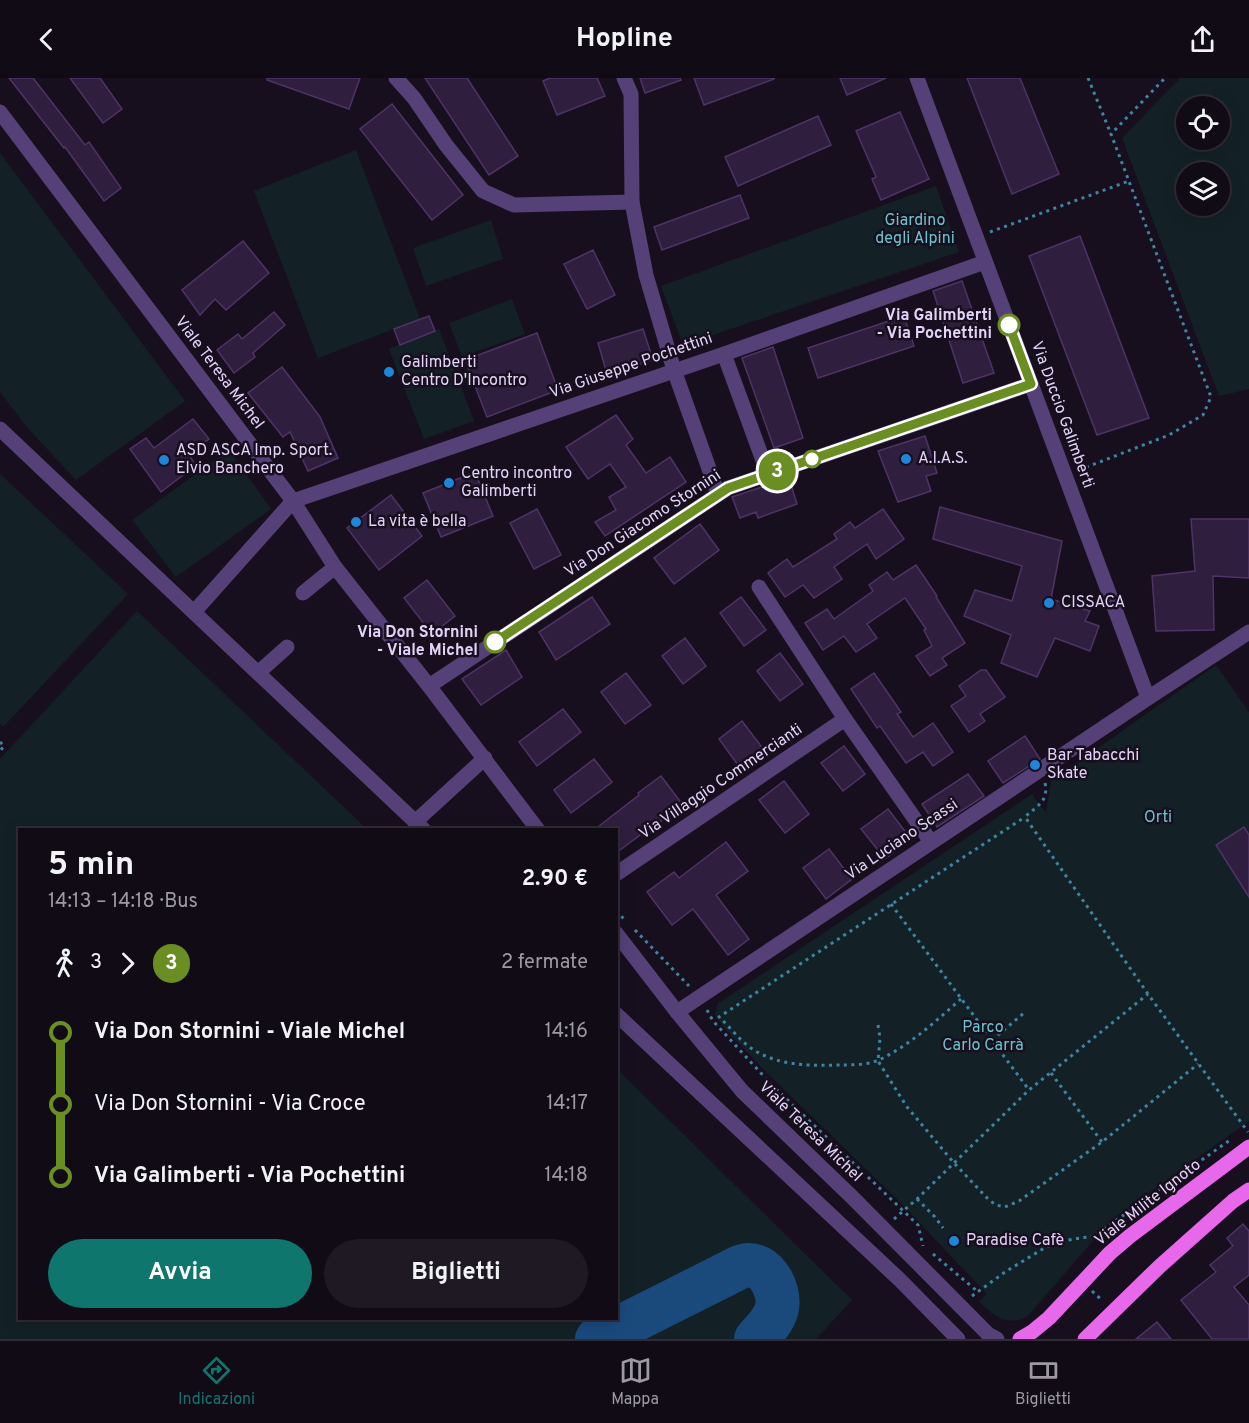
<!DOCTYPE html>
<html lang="it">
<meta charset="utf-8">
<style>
body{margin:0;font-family:Overpass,sans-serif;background:#1e1923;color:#f1f3f6;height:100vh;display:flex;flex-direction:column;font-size:22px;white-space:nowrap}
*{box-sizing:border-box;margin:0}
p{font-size:20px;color:#9c9ba1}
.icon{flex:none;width:33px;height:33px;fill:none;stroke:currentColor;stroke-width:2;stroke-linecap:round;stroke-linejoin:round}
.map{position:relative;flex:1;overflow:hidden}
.sheet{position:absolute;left:18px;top:750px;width:600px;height:492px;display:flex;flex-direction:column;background:#110b16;border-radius:0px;box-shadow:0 3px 15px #0003,0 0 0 2px #302b35}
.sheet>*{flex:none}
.badge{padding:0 12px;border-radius:20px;font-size:21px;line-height:39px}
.buttons{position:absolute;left:1176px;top:18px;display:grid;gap:12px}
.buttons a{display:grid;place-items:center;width:54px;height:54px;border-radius:50%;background:#110b16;box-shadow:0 3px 15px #0003,0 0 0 2px #302b35;font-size:30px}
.map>.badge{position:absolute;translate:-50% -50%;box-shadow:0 0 0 3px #fff}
.legs{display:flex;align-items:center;gap:9px;height:66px;padding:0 30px;font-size:20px}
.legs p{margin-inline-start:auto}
.overview{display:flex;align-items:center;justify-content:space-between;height:102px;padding:0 30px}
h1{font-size:33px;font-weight:700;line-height:45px}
.primary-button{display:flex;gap:12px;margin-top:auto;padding:12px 30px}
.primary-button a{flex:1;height:69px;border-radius:36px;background:#0f766e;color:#fff;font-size:24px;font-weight:700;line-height:69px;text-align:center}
.primary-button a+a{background:#1e1923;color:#f1f3f6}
ul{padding:0 30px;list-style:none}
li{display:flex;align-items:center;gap:21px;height:72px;font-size:22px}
li i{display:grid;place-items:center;width:9px;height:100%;margin:0 8px;background:currentColor}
li i::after{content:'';width:15px;height:15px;margin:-8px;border:4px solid;border-radius:50%;background:#110b16}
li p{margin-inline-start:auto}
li:first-child i{background:linear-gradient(#0000 50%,currentColor 0)}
li:last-child i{background:linear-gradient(currentColor 50%,#0000 0)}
header{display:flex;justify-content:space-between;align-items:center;height:78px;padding:0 30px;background:#110b16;font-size:27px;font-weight:700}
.dock{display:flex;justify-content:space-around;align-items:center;height:84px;border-top:2px solid #302b35;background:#110b16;font-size:16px;color:#9c9ba1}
.dock a{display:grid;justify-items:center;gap:3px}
.dock .active{color:#0f766e}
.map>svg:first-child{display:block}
</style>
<header><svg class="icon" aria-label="back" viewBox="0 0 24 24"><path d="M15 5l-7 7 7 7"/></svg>Hopline<svg class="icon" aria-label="share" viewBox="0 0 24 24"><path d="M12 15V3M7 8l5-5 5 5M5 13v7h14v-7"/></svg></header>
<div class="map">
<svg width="1249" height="1261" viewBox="0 0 1249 1261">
<rect width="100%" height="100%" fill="#170f1e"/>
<!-- green -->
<g fill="#132127" fill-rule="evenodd">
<path d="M 1180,0 L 1249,0 L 1249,311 L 1219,318 L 1122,60 ZM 1186,28 L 1220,28 L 1220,62 L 1186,62 ZM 1186,94 L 1220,94 L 1220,128 L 1186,128 Z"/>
<polygon points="356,72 420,241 318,280 254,113"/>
<polygon points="0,75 185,323 76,402 27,349 0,314"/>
<polygon points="936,108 959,174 683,267 661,208"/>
<polygon points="491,142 503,181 426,208 413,170"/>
<polygon points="512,221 525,256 462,279 449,245"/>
<polygon points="439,251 474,343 424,361 389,271"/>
<polygon points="229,372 271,431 176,499 132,442"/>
<polygon points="0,396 128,516 3,649 0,645"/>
<polygon points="137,533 367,751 20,752 20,1240 616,1240 617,991 852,1222 816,1261 0,1261 0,681"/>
<path d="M 1216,587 L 1249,634 L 1249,1043 L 1110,1143 L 1028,1238 C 1007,1250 994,1237 979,1224 L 987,1216 L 898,1122 L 770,998 L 724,950 L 715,937 L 717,926 L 1032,716 L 1046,735 L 1051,703 Z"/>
</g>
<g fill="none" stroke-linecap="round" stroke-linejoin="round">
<!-- taxiway -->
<path stroke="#1a4a7c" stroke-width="44" d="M 597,1261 L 740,1189 C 763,1179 781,1210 777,1230 C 774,1243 764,1252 756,1261"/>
</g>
<!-- building -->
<g fill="#2f1e3d" stroke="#4f3366" stroke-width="1.5">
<polygon points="9,0 33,0 85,67 89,64 121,110 104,123 65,69 64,70"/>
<polygon points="70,0 100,0 122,31 103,45"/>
<polygon points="267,0 360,0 349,31 267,2"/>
<polygon points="425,0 467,0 518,78 489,97"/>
<polygon points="550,0 597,0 605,18 557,37 543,3"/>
<polygon points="640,0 680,0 681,2 645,15"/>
<polygon points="694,0 774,0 774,1 704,27"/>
<polygon points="840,0 886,0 847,17"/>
<polygon points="967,0 1020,0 1059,96 1012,116"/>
<polygon points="392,26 463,117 432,142 360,51"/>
<polygon points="900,34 929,101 881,122 872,101 876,99 856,53"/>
<polygon points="818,38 831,67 738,108 725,79"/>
<polygon points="740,117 749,140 662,172 654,149"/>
<polygon points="1080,158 1149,340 1097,357 1029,178"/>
<polygon points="243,163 269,195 226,232 215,221 200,237 182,212"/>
<polygon points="593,172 615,217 587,231 564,186"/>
<polygon points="962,203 994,295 963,305 933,213"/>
<polygon points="274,234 285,247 253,275 255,279 234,295 217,272 238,256 242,261"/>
<polygon points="429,238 435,253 400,267 394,251"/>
<polygon points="904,238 914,268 818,300 808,270"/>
<polygon points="643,251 653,282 607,296 598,265"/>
<polygon points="537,255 558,312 487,339 465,282"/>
<polygon points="773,269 803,360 774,370 742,280"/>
<polygon points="282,289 320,339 338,380 308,393 290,354 283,359 248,315"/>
<polygon points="616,337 633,361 626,367 646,395 670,379 686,404 605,458 595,444 616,432 609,419 626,409 610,386 588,401 566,369"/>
<polygon points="193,341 209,361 188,376 196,387 161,414 130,371 146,360 154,370"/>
<polygon points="925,358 937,395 926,398 931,413 898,424 878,373"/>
<polygon points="475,394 493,438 441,459 423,415"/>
<polygon points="789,400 797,426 758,440 756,434 740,440 732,419"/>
<polygon points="391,417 422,458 379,492 347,450"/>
<polygon points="940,429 1062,463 1051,521 1090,533 1085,543 1099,548 1090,573 1055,560 1037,599 1001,585 1011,557 964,538 975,512 1012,523 1022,488 933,461"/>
<polygon points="537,431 561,477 534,491 510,445"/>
<polygon points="883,431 904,461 876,481 867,466 834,489 842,501 814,520 803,507 785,519 768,495 787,481 793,489 837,461 834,456 850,444 855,450"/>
<polygon points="1191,441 1249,441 1249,500 1213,498 1214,552 1156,553 1152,498 1195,493"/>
<polygon points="700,446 719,472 674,506 654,480"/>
<polygon points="916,487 937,518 936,519 965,565 942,580 947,587 930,598 916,578 932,568 924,552 926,551 905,520 867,546 877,560 856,574 844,558 823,572 805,545 827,531 834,541 873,513 869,507 887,494 893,502"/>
<polygon points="427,502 455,538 432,556 404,520"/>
<polygon points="592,519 610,546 556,582 539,554"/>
<polygon points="741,519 766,552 744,568 720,535"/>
<polygon points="685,560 706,588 683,606 662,578"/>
<polygon points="506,572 522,599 481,627 462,601"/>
<polygon points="780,575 803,606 780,623 757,593"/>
<polygon points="981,592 986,592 1005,619 980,636 985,643 969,654 951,628 966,618 959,608"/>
<polygon points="626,595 651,627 625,646 601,614"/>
<polygon points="874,595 901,634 897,636 913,659 933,645 953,674 933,688 923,674 906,685 880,648 877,650 851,611"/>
<polygon points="563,631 581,654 537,688 519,664"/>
<polygon points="742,643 764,672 740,690 719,661"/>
<polygon points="1025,658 1040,681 1003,705 988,683"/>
<polygon points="844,668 865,696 843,713 821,685"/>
<polygon points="594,681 612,704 571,735 554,712"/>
<polygon points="968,696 984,718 937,749 922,726"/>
<polygon points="661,698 683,727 660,744 659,743 616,775 616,752 594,752 639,717 638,715"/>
<polygon points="784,703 809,736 785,755 759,722"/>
<polygon points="888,731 911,761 885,781 861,751"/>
<polygon points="1244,749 1249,757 1249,819 1216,767"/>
<polygon points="726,764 748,793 716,817 749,861 728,877 693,831 672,847 647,814 674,794 679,800"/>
<polygon points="829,771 852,801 826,821 803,790"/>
<polygon points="1243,1146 1249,1153 1249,1197 1234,1209 1249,1227 1249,1261 1212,1261 1181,1222 1216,1194 1210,1187 1233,1168 1227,1160"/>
<polygon points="1157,1244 1171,1261 1136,1261"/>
</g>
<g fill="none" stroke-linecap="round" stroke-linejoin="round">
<!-- path -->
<g stroke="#3e85a2" stroke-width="3" stroke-dasharray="3 4.5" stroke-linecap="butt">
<polyline points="1088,0 1111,56"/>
<polyline points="990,154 1129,103"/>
<polyline points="1079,392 1169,357 1203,337 1211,319 1111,56 1165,0"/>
<polyline points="0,664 4,668 0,673"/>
<path d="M 1045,705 C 1049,723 1037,728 1025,739 L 1148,916 L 1248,1054"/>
<polyline points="891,826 1029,1012"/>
<polyline points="616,833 624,841"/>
<polyline points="635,852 689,908"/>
<path d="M 961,921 C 936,943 911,966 881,981 C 869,987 853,987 840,987 C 808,988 775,988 748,968 C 738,960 729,948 719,939 L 1025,739"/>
<polyline points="707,932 713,943 771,1006 918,1147 923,1168"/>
<polyline points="878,947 880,960 878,983 907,1029 954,1085 989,1122 996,1127 1005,1129 1019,1123 1102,1064 1198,986"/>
<polyline points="992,962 1024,935"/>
<polyline points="1051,995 1102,1064"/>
<polyline points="917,1121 935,1139 943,1150"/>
<polyline points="894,1141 917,1121 1029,1012 1148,916"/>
<polyline points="933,1176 977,1213"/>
<polyline points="1092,1213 1103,1223"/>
<polyline points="972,1218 1005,1194 1046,1169 1068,1162 1094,1158 1230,1062"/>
</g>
<!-- minor -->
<g stroke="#554177" stroke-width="15">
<polyline points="396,0 414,20 446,67 483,113 514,127 632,124"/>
<polyline points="624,0 631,16 632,124 646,197 674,292 718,416"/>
<polyline points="917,0 1148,620"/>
<polyline points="0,34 293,423 335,489 429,608 538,752"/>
<polyline points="724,276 768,396"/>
<polyline points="0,351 424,752"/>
<polyline points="759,509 845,641 931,764"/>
<polyline points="303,515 335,489"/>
<polyline points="194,534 293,423 724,276 985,184"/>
<polyline points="258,595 287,569"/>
<polyline points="429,608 728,410 1031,306"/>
<polyline points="415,744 485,680"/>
<polyline points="616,796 845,641"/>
<polyline points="616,855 677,934 742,1013 853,1120 988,1256 997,1261"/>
<polyline points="677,934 1148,620 1249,554"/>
<polyline points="616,936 900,1202 958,1261"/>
</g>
<!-- major -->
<g stroke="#e768ea" stroke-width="15">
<polyline points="1020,1261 1032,1254 1049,1240 1110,1175 1130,1158 1249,1069"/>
<polyline points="1085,1261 1160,1188 1233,1123 1249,1112"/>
</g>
</g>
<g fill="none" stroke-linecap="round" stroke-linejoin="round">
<defs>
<polyline id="line-1" points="495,564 728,410 1031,306 1009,247"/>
</defs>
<!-- line-1 casing -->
<use href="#line-1" stroke="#fff" stroke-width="14"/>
<!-- line-1 -->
<use href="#line-1" stroke="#6b8e23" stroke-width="9"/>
</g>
<!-- markers -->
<g fill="#fff" stroke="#6b8e23" stroke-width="3">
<circle cx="1009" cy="247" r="10"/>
<circle cx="812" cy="381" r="8"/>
<circle cx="495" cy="564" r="10"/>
</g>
<g fill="#1e86d9" stroke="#170f1e" stroke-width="2">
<circle cx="389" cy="294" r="6"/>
<circle cx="906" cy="381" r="6"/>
<circle cx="164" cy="382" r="6"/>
<circle cx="449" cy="405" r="6"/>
<circle cx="356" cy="444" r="6"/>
<circle cx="1049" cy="525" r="6"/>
<circle cx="1035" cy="687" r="6"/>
<circle cx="954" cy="1163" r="6"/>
</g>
<g text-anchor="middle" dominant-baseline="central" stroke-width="5" stroke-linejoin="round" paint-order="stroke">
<!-- park labels -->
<g font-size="16" fill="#69c5ce" stroke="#170f1e">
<text x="915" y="143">Giardino<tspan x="915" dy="18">degli Alpini</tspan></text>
<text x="1158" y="740">Orti</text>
<text x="983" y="950">Parco<tspan x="983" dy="18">Carlo Carrà</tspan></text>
</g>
<!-- stop labels -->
<g font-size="16" font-weight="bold" fill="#e4d3f9" stroke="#170f1e" text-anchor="end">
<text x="992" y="238">Via Galimberti<tspan x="992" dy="18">- Via Pochettini</tspan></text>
<text x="478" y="555">Via Don Stornini<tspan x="478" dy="18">- Viale Michel</tspan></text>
</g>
<!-- poi labels -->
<g font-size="16" fill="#e4d3f9" stroke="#170f1e" text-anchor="start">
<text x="401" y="285">Galimberti<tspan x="401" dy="18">Centro D'Incontro</tspan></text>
<text x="176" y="373">ASD ASCA Imp. Sport.<tspan x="176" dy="18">Elvio Banchero</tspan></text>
<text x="918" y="381">A.I.A.S.</text>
<text x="461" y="396">Centro incontro<tspan x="461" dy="18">Galimberti</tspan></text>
<text x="368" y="444">La vita è bella</text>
<text x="1061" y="525">CISSACA</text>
<text x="1047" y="678">Bar Tabacchi<tspan x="1047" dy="18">Skate</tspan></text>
<text x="966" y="1163">Paradise Cafè</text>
</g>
<!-- street labels -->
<g font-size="16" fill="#e4d3f9" stroke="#170f1e">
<text transform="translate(631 288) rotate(-19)">Via Giuseppe Pochettini</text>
<text transform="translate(219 295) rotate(53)">Viale Teresa Michel</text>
<text transform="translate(1062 337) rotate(70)">Via Duccio Galimberti</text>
<text transform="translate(643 446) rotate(-33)">Via Don Giacomo Stornini</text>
<text transform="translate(721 704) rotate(-34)">Via Villaggio Commercianti</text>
<text transform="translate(902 762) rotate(-34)">Via Luciano Scassi</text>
<text transform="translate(810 1054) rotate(44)">Viale Teresa Michel</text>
<text transform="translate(1148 1125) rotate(-38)">Viale Milite Ignoto</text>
</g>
</g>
</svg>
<div class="buttons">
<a><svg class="icon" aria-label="locate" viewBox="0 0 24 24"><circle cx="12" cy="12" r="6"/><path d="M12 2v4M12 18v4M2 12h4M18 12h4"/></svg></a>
<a><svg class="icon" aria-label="layers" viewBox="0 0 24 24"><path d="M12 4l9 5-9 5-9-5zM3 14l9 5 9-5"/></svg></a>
</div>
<b class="badge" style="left:777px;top:393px;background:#6b8e23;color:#fff">3</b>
<section class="sheet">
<div class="overview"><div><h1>5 min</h1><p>14:13 – 14:18 · Bus</p></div><b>2.90 €</b></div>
<div class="legs"><svg class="icon" aria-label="walk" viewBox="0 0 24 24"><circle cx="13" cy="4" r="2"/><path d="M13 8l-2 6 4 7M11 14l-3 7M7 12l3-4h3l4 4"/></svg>3<svg class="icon" aria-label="forward" viewBox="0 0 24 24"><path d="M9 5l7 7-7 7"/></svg><b class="badge" style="background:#6b8e23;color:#fff">3</b><p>2 fermate</p></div>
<ul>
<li><i style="color:#6b8e23"></i><b>Via Don Stornini - Viale Michel</b><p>14:16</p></li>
<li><i style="color:#6b8e23"></i><span>Via Don Stornini - Via Croce</span><p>14:17</p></li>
<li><i style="color:#6b8e23"></i><b>Via Galimberti - Via Pochettini</b><p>14:18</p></li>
</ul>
<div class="primary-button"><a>Avvia</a><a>Biglietti</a></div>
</section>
</div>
<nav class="dock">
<a class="active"><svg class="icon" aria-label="directions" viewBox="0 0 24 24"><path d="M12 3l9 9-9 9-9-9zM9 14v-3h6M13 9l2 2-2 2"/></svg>Indicazioni</a>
<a><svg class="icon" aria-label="map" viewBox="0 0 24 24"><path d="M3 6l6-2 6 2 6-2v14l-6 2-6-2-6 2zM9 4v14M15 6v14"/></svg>Mappa</a>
<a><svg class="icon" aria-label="tickets" viewBox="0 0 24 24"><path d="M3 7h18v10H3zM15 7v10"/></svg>Biglietti</a>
</nav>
